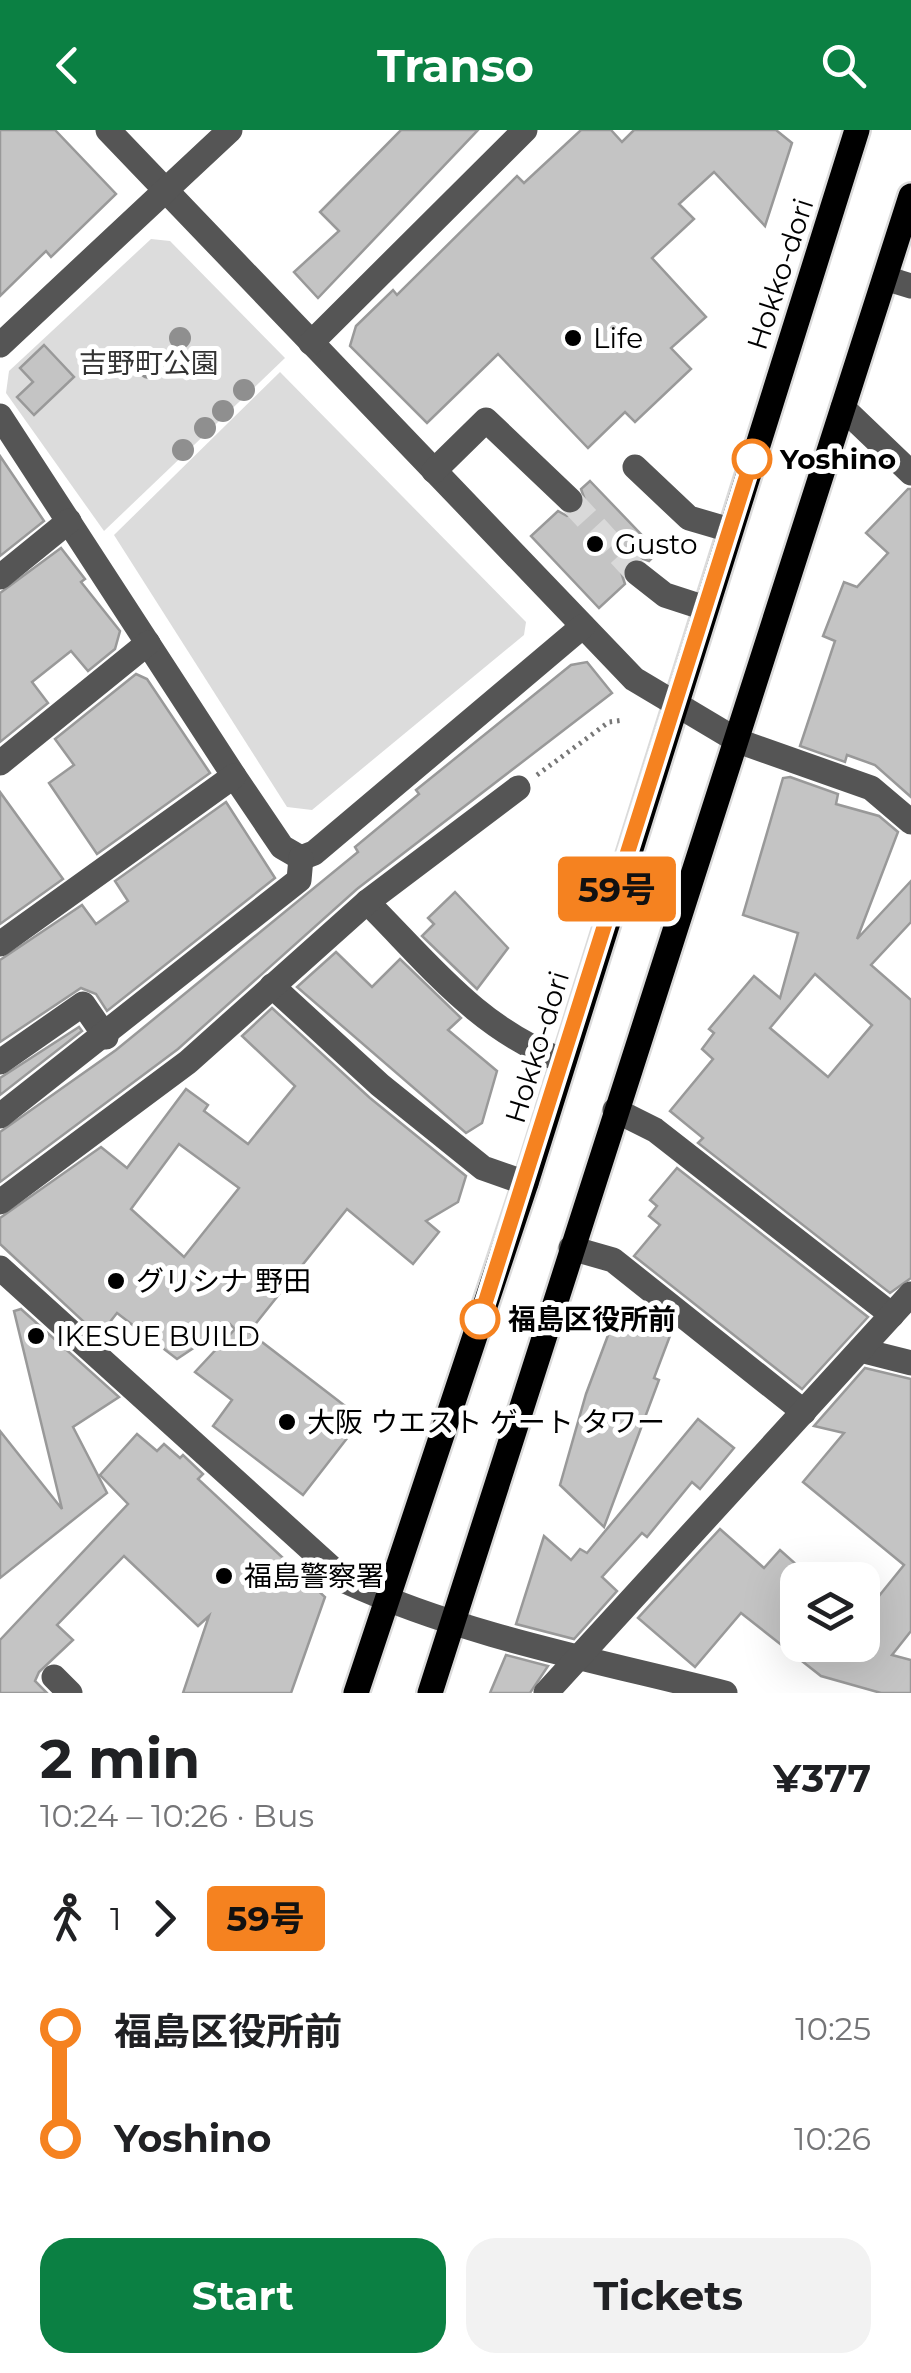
<!DOCTYPE html>
<meta charset="utf-8">
<style>
body{margin:0;font-family:Montserrat,"Noto Sans JP",sans-serif;background:#f2f2f2;color:#202124;height:100vh;display:flex;flex-direction:column;font-size:38px;white-space:nowrap}
*{box-sizing:border-box;margin:0}
p{font-size:32px;color:#757577}
.icon{flex:none;width:55px;height:55px;fill:none;stroke:currentColor;stroke-width:2;stroke-linecap:round;stroke-linejoin:round}
.map{position:relative;height:1563px;overflow:hidden}
.panel{display:flex;flex-direction:column;background:#fff;flex:1}
.panel>*{flex:none}
.badge{padding:0 20px;border-radius:8px;font-size:35px;line-height:65px}
.fabs{position:absolute;left:780px;top:1432px;display:grid;gap:20px}
.fabs a{display:grid;place-items:center;width:100px;height:100px;border-radius:20px;background:#fff;box-shadow:0 10px 40px #0002;font-size:50px}
.map>.badge{position:absolute;translate:-50% -50%;box-shadow:0 0 0 5px #fff}
.legs{display:flex;align-items:center;gap:15px;height:110px;padding:0 40px;font-size:32px}
.legs p{margin-inline-start:auto}
.headline{display:flex;align-items:center;justify-content:space-between;height:170px;padding:0 40px}
h1{font-size:55px;font-weight:700;line-height:75px}
.button{display:flex;gap:20px;margin-top:auto;padding:20px 40px}
.button a{flex:1;height:115px;border-radius:30px;background:#0b8043;color:#fff;font-size:40px;font-weight:700;line-height:115px;text-align:center}
.button a+a{background:#f2f2f2;color:#202124}
ul{padding:0 40px;list-style:none}
li{display:flex;align-items:center;gap:35px;height:110px;font-size:38px}
li i{display:grid;place-items:center;width:15px;height:100%;margin:0 12px;background:currentColor}
li i::after{content:'';width:25px;height:25px;margin:-12px;border:8px solid;border-radius:50%;background:#fff}
li p{margin-inline-start:auto}
li:first-child i{background:linear-gradient(#0000 50%,currentColor 0)}
li:last-child i{background:linear-gradient(currentColor 50%,#0000 0)}
header{display:flex;justify-content:space-between;align-items:center;height:130px;padding:0 40px;background:#0b8043;color:#fff;font-size:45px;font-weight:700}
.map>svg:first-child{display:block}
</style>
<header><svg class="icon" aria-label="back" viewBox="0 0 24 24"><path d="M15 5l-7 7 7 7"/></svg>Transo<svg class="icon" aria-label="search" viewBox="0 0 24 24"><circle cx="10" cy="10" r="6"/><path d="M15 15l6 6"/></svg></header>
<div class="map">
<svg width="911" height="1563" viewBox="0 0 911 1563">
<rect width="100%" height="100%" fill="#fff"/>
<!-- green -->
<g fill="#dcdcdc">
<polygon points="151,109 170,111 285,228 104,401 6,263 9,241"/>
<polygon points="280,242 526,492 524,505 312,680 287,677 114,405"/>
</g>
<!-- building -->
<g fill="#c4c4c4" stroke="#999" stroke-width="2.5" fill-rule="evenodd">
<polygon points="0,0 55,0 116,64 51,127 46,121 0,166"/>
<polygon points="401,0 478,0 318,168 294,142 339,101 320,82"/>
<polygon points="581,0 611,0 622,12 634,0 776,0 792,13 765,96 714,42 679,74 694,89 652,128 706,187 671,218 691,239 635,292 625,282 588,318 498,224 427,293 350,216 356,196 393,160 397,165 517,46 524,53"/>
<polygon points="44,215 74,247 34,285 17,267 33,252 20,238"/>
<polygon points="0,326 44,391 0,426"/>
<polygon points="590,351 658,422 649,431 638,427 625,432 621,442 625,454 599,478 531,406 558,381 567,386 581,382 586,373 581,359"/>
<polygon points="908,359 911,359 911,667 875,635 847,625 845,632 800,616 835,511 823,506 844,452 857,457 888,423 866,403"/>
<polygon points="61,418 85,449 81,452 120,501 115,519 88,541 71,521 32,552 48,573 0,612 0,463"/>
<polygon points="587,532 612,563 357,759 178,919 0,1052 0,1002 116,920 358,722 355,717 419,664 416,660 571,535"/>
<polygon points="136,544 147,549 210,643 97,724 49,653 74,635 55,609"/>
<path d="M 790,647 L 838,664 L 836,674 L 879,686 L 898,702 L 857,809 L 911,751 L 911,792 L 871,835 L 911,870 L 911,1148 L 890,1163 L 698,1013 L 703,1008 L 670,981 L 713,929 L 702,919 L 714,903 L 709,899 L 754,846 L 780,868 L 798,803 L 743,785 L 783,648 ZM 815,844 L 872,895 L 828,947 L 770,898 Z"/>
<polygon points="0,662 63,749 0,794"/>
<polygon points="226,672 275,748 107,881 96,864 81,858 0,912 0,830 82,775 96,794 128,771 115,751"/>
<polygon points="455,762 508,818 477,859 422,806 434,794 428,788"/>
<polygon points="336,822 372,857 400,829 461,888 448,900 497,941 482,993 466,1003 297,857"/>
<path d="M 272,878 L 370,968 L 466,1046 L 458,1072 L 426,1091 L 439,1102 L 413,1134 L 347,1079 L 249,1202 L 362,1289 L 303,1365 L 213,1296 L 232,1270 L 195,1242 L 235,1199 L 230,1194 L 177,1229 L 117,1183 L 99,1206 L 0,1114 L 0,1088 L 101,1017 L 127,1038 L 186,959 L 208,975 L 204,981 L 248,1014 L 295,956 L 242,906 ZM 179,1014 L 239,1058 L 184,1127 L 131,1079 Z"/>
<polygon points="79,897 82,901 0,965 0,948"/>
<polygon points="677,1038 868,1187 802,1259 634,1126 660,1095 649,1086 657,1076 650,1070"/>
<polygon points="619,1176 673,1198 654,1248 659,1250 604,1397 560,1355 586,1264"/>
<polygon points="21,1179 119,1267 73,1297 107,1363 0,1448 0,1301 62,1379 14,1181"/>
<polygon points="865,1238 911,1249 911,1501 892,1525 911,1530 911,1563 881,1563 821,1546 741,1483 695,1537 638,1488 720,1399 764,1438 780,1420 798,1436 798,1515 862,1515 862,1487 904,1435 803,1352 844,1303 814,1296"/>
<polygon points="698,1289 734,1318 700,1359 692,1352 647,1407 642,1403 602,1447 617,1461 574,1509 516,1494 544,1406 571,1430 580,1419 587,1423"/>
<polygon points="137,1304 157,1321 164,1314 180,1328 183,1325 203,1344 198,1349 325,1467 291,1563 183,1563 209,1486 198,1496 124,1426 57,1495 73,1510 39,1542 35,1551 47,1563 0,1563 0,1510 128,1374 100,1345"/>
<polygon points="506,1525 548,1536 530,1563 490,1563"/>
</g>
<g fill="none" stroke-linecap="round" stroke-linejoin="round">
<!-- minor-tunnel -->
<polyline stroke="#d9d9d9" stroke-width="25" stroke-dasharray="25 12" stroke-linecap="butt" points="570,370 637,443"/>
<defs>
<g id="major">
<polyline points="356,1563 526,1053 857,0"/>
<polyline points="430,1563 911,66"/>
</g>
</defs>
<!-- major casing -->
<use href="#major" stroke="#dbdbdb" stroke-width="30"/>
<!-- path -->
<polyline stroke="#777" stroke-width="5" stroke-dasharray="2.5 5" stroke-linecap="butt" points="537,645 609,592 624,590"/>
<!-- minor -->
<g stroke="#555" stroke-width="25">
<polyline points="108,0 634,549 738,611 871,658 911,692"/>
<polyline points="885,148 911,156"/>
<polyline points="311,213 525,0"/>
<polyline points="0,215 230,0"/>
<polyline points="843,278 911,343"/>
<polyline points="0,286 234,646 282,717 301,728"/>
<polyline points="635,337 689,388 730,400"/>
<polyline points="434,341 486,290 570,370"/>
<polyline points="637,443 665,465 705,478"/>
<polyline points="0,447 69,391"/>
<polyline points="0,633 148,513"/>
<polyline points="301,728 314,723 583,496"/>
<path d="M 367,772 C 429,834 479,900 564,931"/>
<polyline points="0,814 234,646"/>
<polyline points="272,856 380,955 483,1038 526,1053"/>
<polyline points="0,932 83,874 106,907"/>
<polyline points="615,980 655,1000 892,1185"/>
<polyline points="0,986 299,750 301,728"/>
<polyline points="0,1072 188,932 367,772 518,658"/>
<polyline points="571,1118 613,1130 804,1282"/>
<path d="M 0,1138 L 347,1452 C 465,1506 599,1531 725,1563"/>
<polyline points="860,1220 911,1233"/>
<polyline points="54,1547 70,1563"/>
<polyline points="546,1563 911,1164"/>
</g>
<!-- major -->
<use href="#major" stroke="#000" stroke-width="25"/>
</g>
<!-- trees -->
<g fill="#8f8f8f">
<circle cx="180" cy="208" r="11"/>
<circle cx="149" cy="238" r="11"/>
<circle cx="244" cy="260" r="11"/>
<circle cx="223" cy="281" r="11"/>
<circle cx="205" cy="298" r="11"/>
<circle cx="183" cy="320" r="11"/>
</g>
<g fill="none" stroke-linecap="round" stroke-linejoin="round">
<defs>
<polyline id="line-1" points="480,1189 752,329"/>
</defs>
<!-- line-1 casing -->
<use href="#line-1" stroke="#fff" stroke-width="22"/>
<!-- line-1 -->
<use href="#line-1" stroke="#f58220" stroke-width="15"/>
</g>
<!-- markers -->
<g fill="#000" stroke="#fff" stroke-width="4">
<circle cx="573" cy="208" r="10"/>
<circle cx="595" cy="414" r="10"/>
<circle cx="116" cy="1151" r="10"/>
<circle cx="36" cy="1206" r="10"/>
<circle cx="287" cy="1292" r="10"/>
<circle cx="224" cy="1446" r="10"/>
</g>
<g fill="#fff" stroke="#f58220" stroke-width="5">
<circle cx="752" cy="329" r="18"/>
<circle cx="480" cy="1189" r="18"/>
</g>
<g text-anchor="middle" dominant-baseline="central" stroke-width="10" stroke-linejoin="round" paint-order="stroke">
<!-- street labels -->
<g font-size="28" fill="#000" stroke="#fff">
<text transform="translate(780 144) rotate(-72)">Hokko-dori</text>
<text transform="translate(537 917) rotate(-73)">Hokko-dori</text>
</g>
<!-- poi labels -->
<g font-size="28" fill="#000" stroke="#fff" text-anchor="start">
<text x="593" y="208">Life</text>
<text x="615" y="414">Gusto</text>
<text x="136" y="1151">グリシナ 野田</text>
<text x="56" y="1206">IKESUE BUILD</text>
<text x="307" y="1292">大阪 ウエスト ゲート タワー</text>
<text x="244" y="1446">福島警察署</text>
</g>
<!-- park labels -->
<g font-size="28" fill="#333" stroke="#fff">
<text x="149" y="233">吉野町公園</text>
</g>
<!-- stop labels -->
<g font-size="28" font-weight="bold" fill="#000" stroke="#fff" text-anchor="start">
<text x="780" y="329">Yoshino</text>
<text x="508" y="1189">福島区役所前</text>
</g>
</g>
</svg>
<div class="fabs">
<a><svg class="icon" aria-label="layers" viewBox="0 0 24 24"><path d="M12 4l9 5-9 5-9-5zM3 14l9 5 9-5"/></svg></a>
</div>
<b class="badge" style="left:617px;top:759px;background:#f58220;color:#111">59号</b>
</div>
<section class="panel">
<div class="headline"><div><h1>2 min</h1><p>10:24 – 10:26 · Bus</p></div><b>¥377</b></div>
<div class="legs"><svg class="icon" aria-label="walk" viewBox="0 0 24 24"><circle cx="13" cy="4" r="2"/><path d="M13 8l-2 6 4 7M11 14l-3 7M7 12l3-4h3l4 4"/></svg>1<svg class="icon" aria-label="forward" viewBox="0 0 24 24"><path d="M9 5l7 7-7 7"/></svg><b class="badge" style="background:#f58220;color:#111">59号</b></div>
<ul>
<li><i style="color:#f58220"></i><b>福島区役所前</b><p>10:25</p></li>
<li><i style="color:#f58220"></i><b>Yoshino</b><p>10:26</p></li>
</ul>
<div class="button"><a>Start</a><a>Tickets</a></div>
</section>
